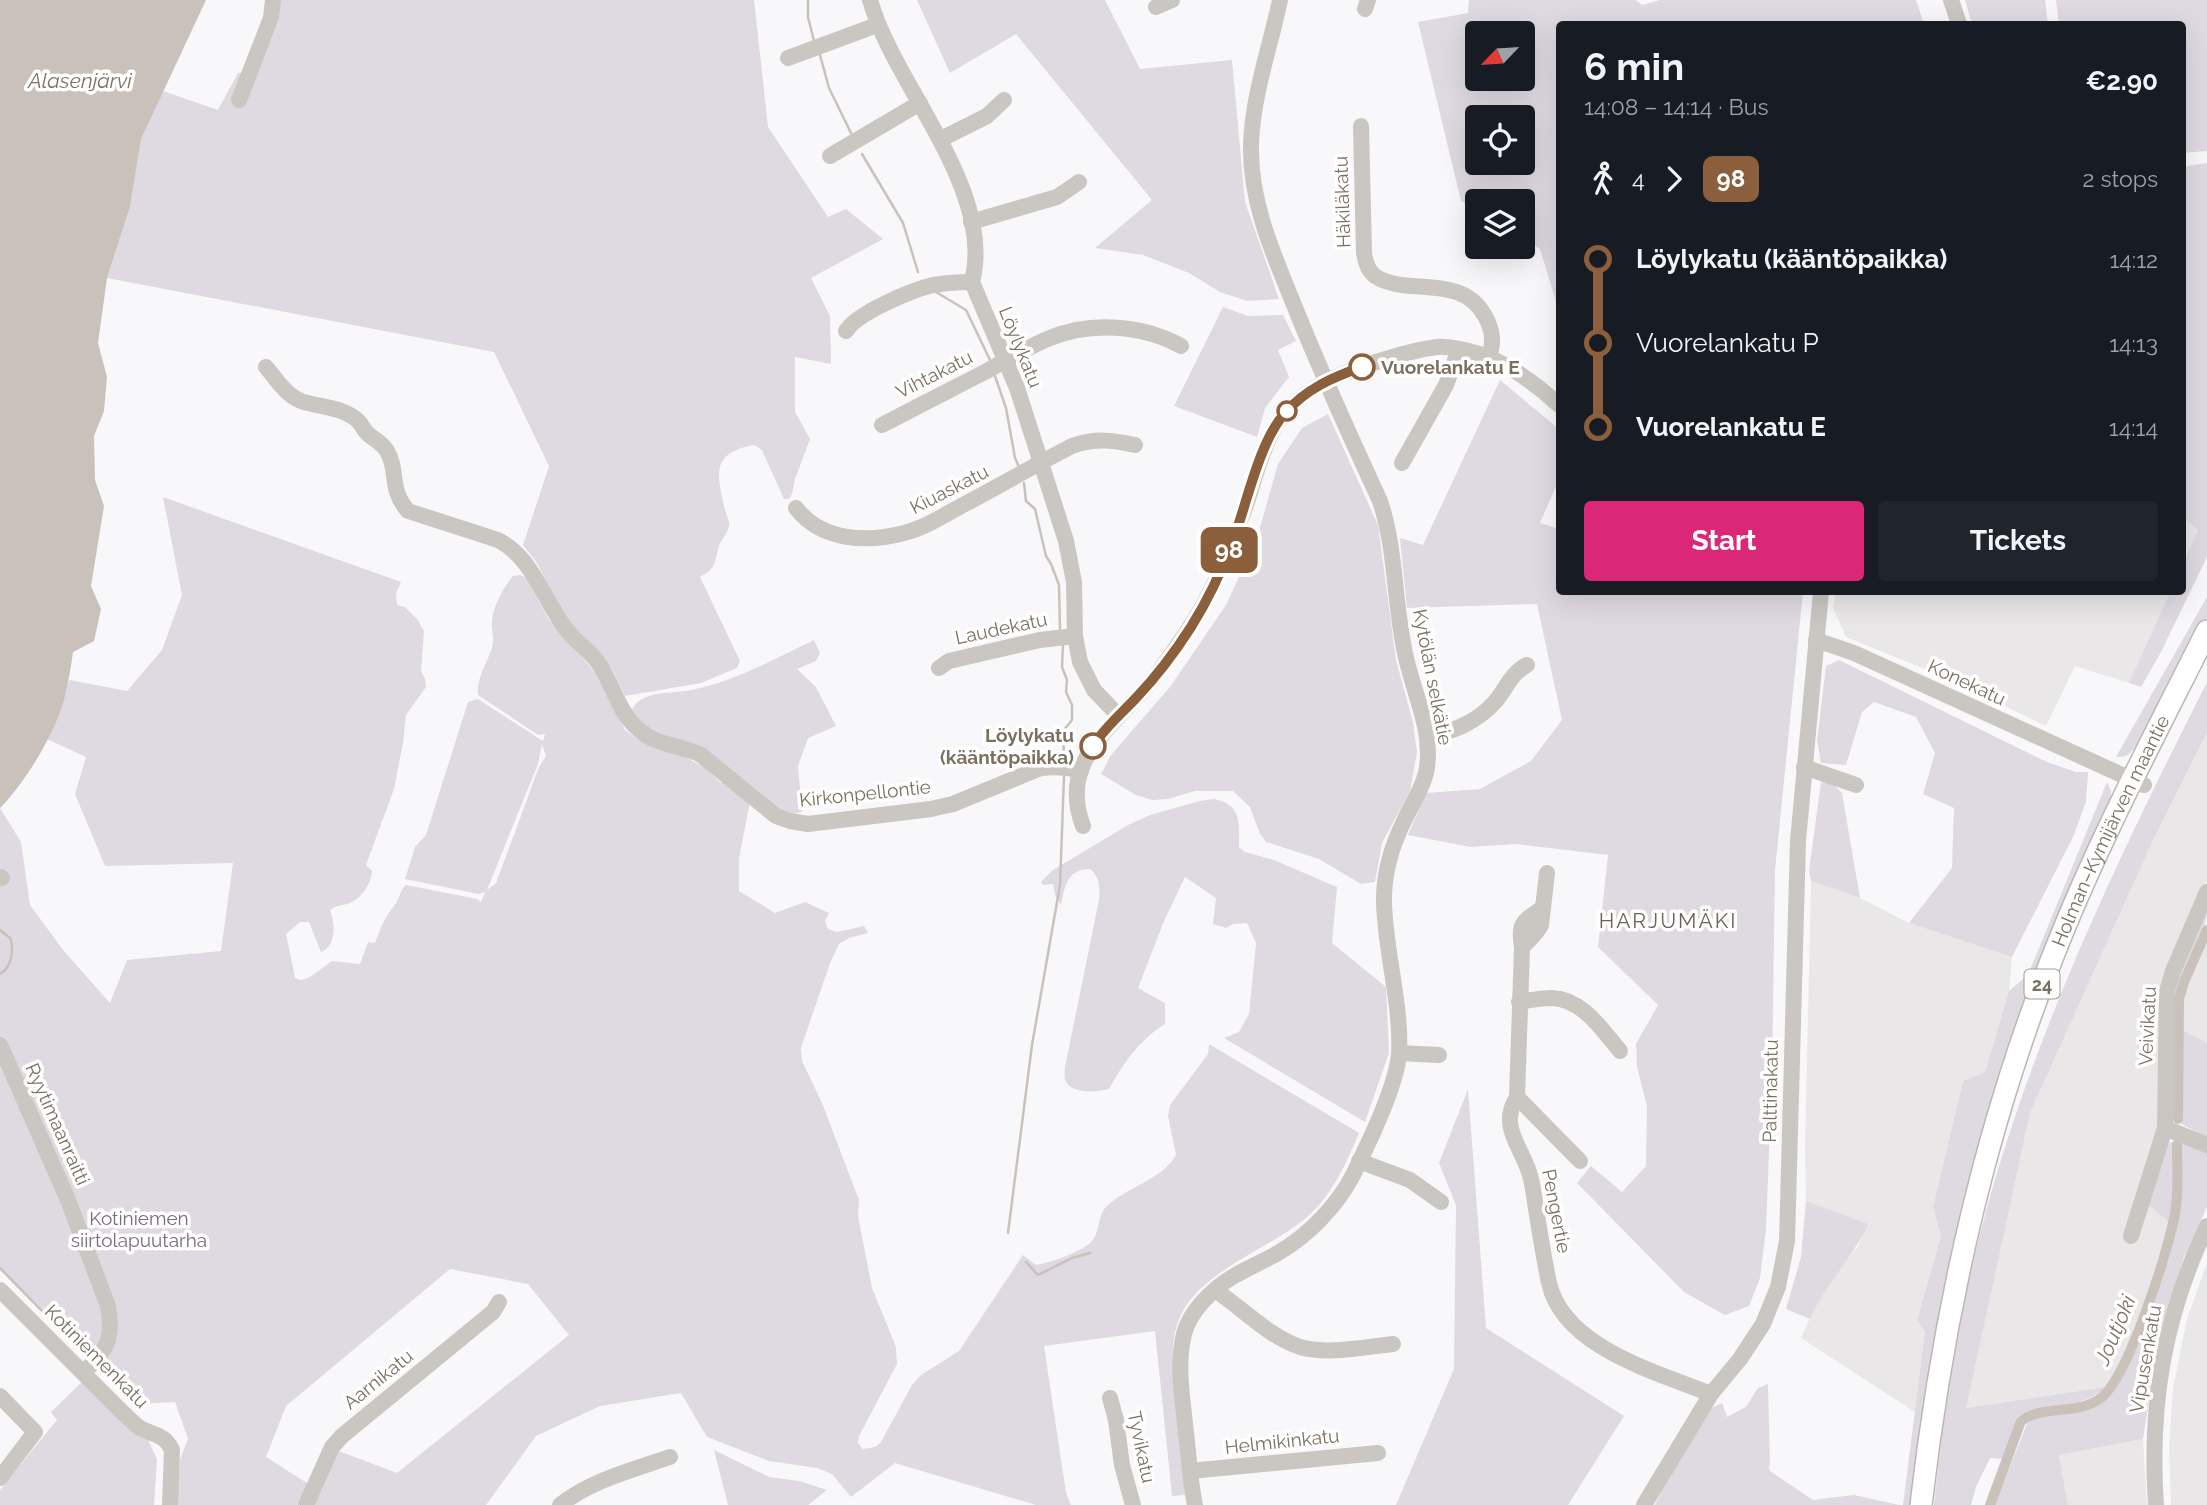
<!DOCTYPE html>
<meta charset="utf-8">
<style>
body{margin:0;font-family:Raleway,sans-serif;background:#20242c;color:#f1f3f6;height:100vh;display:flex;flex-direction:column;font-size:26px;white-space:nowrap}
*{box-sizing:border-box;margin:0}
p{font-size:23px;color:#9ea1a6}
.icon{flex:none;width:38px;height:38px;fill:none;stroke:currentColor;stroke-width:2;stroke-linecap:round;stroke-linejoin:round}
.map{position:relative;flex:1;overflow:hidden}
.drawer{position:absolute;left:1556px;top:21px;width:630px;height:574px;display:flex;flex-direction:column;background:#171b24;border-radius:7px;box-shadow:0 7px 28px #0002}
.drawer>*{flex:none}
.badge{padding:0 14px;border-radius:10px;font-size:24px;line-height:46px}
.needle{width:46px;rotate:245deg}
.tools{position:absolute;left:1465px;top:21px;display:grid;gap:14px}
.tools a{display:grid;place-items:center;width:70px;height:70px;border-radius:7px;background:#171b24;box-shadow:0 7px 28px #0002;font-size:35px}
.map>.badge{position:absolute;translate:-50% -50%;box-shadow:0 0 0 4px #fff}
.legs{display:flex;align-items:center;gap:10px;height:77px;padding:0 28px;font-size:23px}
.legs p{margin-inline-start:auto}
.overview{display:flex;align-items:center;justify-content:space-between;height:119px;padding:0 28px}
h1{font-size:38px;font-weight:700;line-height:52px}
.cta{display:flex;gap:14px;margin-top:auto;padding:14px 28px}
.cta a{flex:1;height:80px;border-radius:7px;background:#db2777;color:#fff;font-size:28px;font-weight:700;line-height:80px;text-align:center}
.cta a+a{background:#20242c;color:#f1f3f6}
ul{padding:0 28px;list-style:none}
li{display:flex;align-items:center;gap:24px;height:84px;font-size:26px}
li i{display:grid;place-items:center;width:10px;height:100%;margin:0 9px;background:currentColor}
li i::after{content:'';width:18px;height:18px;margin:-9px;border:5px solid;border-radius:50%;background:#171b24}
li p{margin-inline-start:auto}
li:first-child i{background:linear-gradient(#0000 50%,currentColor 0)}
li:last-child i{background:linear-gradient(currentColor 50%,#0000 0)}
.map>svg:first-child{display:block}
</style>
<div class="map">
<svg width="2207" height="1505" viewBox="0 0 2207 1505">
<rect width="100%" height="100%" fill="#f8f8fa"/>
<!-- built -->
<g fill="#e9e7e8">
<polygon points="2182,516 2198,530 2182,565"/>
<polygon points="1835,592 2170,592 2129,683 2075,666 2046,726 1949,679 1846,637 1833,608"/>
<polygon points="2207,733 2207,880 2169,969 2161,1127 2146,1203 2169,1222 2140,1317 2124,1357 2114,1377 2106,1387 1965,1408 2030,1113 2150,847"/>
<polygon points="1811,881 1860,898 1909,923 2012,957 2009,991 1985,1072 1963,1081 1933,1207 1941,1236 1917,1320 1925,1330 1915,1412 1801,1338 1815,1307 1831,1280 1858,1246 1867,1224 1806,1201 1805,1149"/>
<polygon points="2207,935 2207,1043 2182,1030 2181,1000 2186,982"/>
<polygon points="2207,1263 2207,1505 2171,1505 2169,1446 2173,1388 2187,1319"/>
<polygon points="2143,1439 2147,1505 2068,1505 2059,1455"/>
</g>
<!-- green -->
<g fill="#dfd9e1" fill-rule="evenodd">
<path d="M 281,0 L 754,0 L 768,127 L 828,217 L 846,209 L 883,239 L 811,278 L 830,316 L 831,364 L 795,357 L 795,412 L 810,439 L 795,479 L 792,494 L 789,499 L 784,499 L 762,450 L 754,445 C 710,453 717,475 725,510 C 726,514 730,522 729,526 C 728,533 721,540 719,546 C 714,563 717,568 700,577 L 740,661 L 737,668 L 701,683 L 625,696 L 611,667 L 606,668 L 567,621 L 537,563 L 523,545 L 549,466 L 494,352 L 107,278 L 130,207 L 141,139 L 163,91 L 218,110 L 238,73 L 258,73 L 278,23 Z"/>
<polygon points="917,0 1105,0 1140,69 1232,60 1245,202 1279,299 1247,301 1220,292 1189,273 1143,255 1095,248 1152,200 1016,34 950,73"/>
<path d="M 1469,0 L 1636,0 L 1642,5 L 1660,0 L 1916,0 L 1924,24 L 1559,24 L 1559,311 L 1540,249 L 1523,239 L 1522,201 L 1477,201 L 1477,211 L 1461,201 L 1418,22 L 1468,13 ZM 1477,33 L 1522,33 L 1522,79 L 1477,79 ZM 1477,117 L 1522,117 L 1522,163 L 1477,163 Z"/>
<polygon points="1965,0 2045,0 2048,24 1972,24"/>
<polygon points="2056,0 2207,0 2207,151 2182,153 2182,24 2059,24"/>
<polygon points="2207,163 2207,557 2161,652 2141,687 2129,683 2170,592 2182,592 2182,565 2198,530 2182,516 2182,167"/>
<polygon points="1223,307 1248,316 1283,315 1296,341 1278,350 1289,377 1265,408 1257,437 1174,406"/>
<polygon points="1500,380 1559,429 1559,479 1540,523 1559,529 1559,592 1803,592 1775,870 1772,1075 1766,1229 1760,1278 1749,1306 1725,1315 1684,1292 1577,1183 1591,1166 1622,1192 1646,1166 1647,1106 1637,1067 1636,1044 1658,1005 1598,947 1608,855 1515,844 1471,847 1408,835 1426,793 1480,789 1531,761 1562,720 1537,604 1407,608 1400,538 1423,545"/>
<polygon points="1328,414 1378,525 1396,660 1413,722 1417,752 1410,791 1382,843 1375,882 1361,884 1319,859 1266,842 1260,834 1250,807 1233,791 1195,791 1168,799 1152,800 1136,795 1101,774 1111,755 1170,687 1226,605 1257,538 1278,464 1302,428"/>
<path d="M 163,497 L 401,582 L 396,594 L 397,605 L 405,607 L 417,619 L 424,631 L 421,671 L 425,679 L 426,687 L 406,715 L 403,743 L 394,789 L 366,865 L 372,871 C 372,883 360,901 347,904 C 339,906 337,905 330,910 C 335,922 337,946 321,952 L 309,922 L 300,922 L 286,934 L 295,978 L 301,980 L 310,977 L 332,961 L 360,964 L 368,942 L 375,943 C 381,928 384,918 394,906 C 400,899 399,891 406,885 L 477,899 L 481,902 L 485,892 L 479,894 L 405,879 L 415,847 L 426,835 L 468,702 L 478,699 L 543,741 L 545,734 L 538,735 L 478,695 C 476,679 487,663 492,648 C 495,639 491,630 492,621 C 493,606 504,587 513,576 L 521,575 L 527,579 L 549,620 L 560,628 L 599,678 L 625,730 L 637,739 L 683,756 L 704,767 L 721,783 L 725,780 L 750,802 L 739,858 L 739,891 L 775,913 L 805,902 L 829,913 L 825,921 L 828,929 L 837,932 L 864,926 L 868,933 L 849,938 L 839,944 L 830,963 L 801,1048 L 802,1061 L 822,1103 L 859,1200 L 858,1216 L 872,1288 L 896,1347 L 897,1364 L 859,1436 L 858,1443 L 863,1449 L 875,1447 L 881,1442 L 912,1385 L 921,1375 L 959,1351 L 1023,1255 L 1036,1265 C 1050,1263 1081,1252 1091,1242 C 1100,1234 1097,1216 1106,1207 C 1127,1186 1161,1181 1176,1155 L 1168,1116 L 1170,1105 L 1208,1054 L 1209,1044 L 1359,1133 C 1346,1164 1332,1196 1306,1218 C 1267,1251 1193,1273 1177,1325 C 1169,1350 1174,1379 1177,1404 C 1180,1435 1182,1465 1185,1495 L 1172,1496 L 1155,1331 L 1044,1346 L 1066,1493 L 1071,1505 L 1036,1505 L 895,1463 L 851,1497 L 832,1474 L 817,1468 L 769,1461 L 707,1437 L 681,1393 L 600,1406 L 536,1436 L 486,1505 L 311,1505 L 336,1450 L 397,1473 L 569,1335 L 528,1284 L 450,1269 L 286,1406 L 266,1457 L 310,1485 L 297,1505 L 177,1505 L 180,1459 L 188,1439 L 175,1402 L 134,1404 L 103,1374 L 0,1270 L 0,808 L 21,842 L 30,905 L 63,950 L 110,1003 L 127,960 L 221,951 L 233,863 L 105,866 L 75,794 L 86,757 L 47,739 L 63,703 L 69,680 L 127,691 L 162,650 L 182,595 ZM 542,744 L 546,756 L 539,767 L 496,883 L 487,890 L 538,764 Z"/>
<path d="M 2207,597 L 2207,617 L 2138,742 C 2132,752 2129,758 2116,757 Z"/>
<path d="M 814,640 L 820,653 L 816,661 L 797,669 L 816,687 L 836,726 L 808,738 L 798,766 L 802,812 L 791,814 L 780,811 L 674,738 L 646,728 L 637,720 L 632,710 C 641,690 672,694 691,690 C 734,682 774,659 814,640 Z"/>
<polygon points="1839,660 2047,762 2076,772 2088,772 2086,802 2073,837 2012,957 1909,923 1952,868 1954,808 1923,794 1935,753 1916,717 1874,702 1862,712 1846,765 1821,763 1817,740 1826,666"/>
<path d="M 2207,682 L 2207,733 L 2150,847 L 2030,1113 L 1966,1408 L 2106,1387 C 2080,1412 2047,1401 2017,1417 L 2003,1459 L 1990,1458 L 1976,1487 L 1971,1505 L 1934,1505 C 1941,1438 1949,1372 1962,1306 C 1967,1282 1974,1258 1980,1234 C 2030,1040 2117,860 2207,682 Z"/>
<polygon points="1821,782 1833,784 1842,793 1860,898 1811,881 1809,871"/>
<path d="M 2107,782 L 2111,791 L 2111,799 C 2061,917 2011,1033 1976,1156 C 1943,1270 1927,1388 1911,1505 L 1903,1505 L 1925,1331 L 1917,1320 L 1941,1236 L 1933,1207 L 1963,1081 L 1985,1072 L 2009,991 L 2028,975 Z"/>
<path d="M 1214,799 C 1242,804 1239,824 1239,847 L 1245,852 L 1274,860 L 1337,887 L 1332,943 L 1386,987 L 1389,1053 L 1365,1122 L 1224,1038 L 1239,1032 L 1249,1014 L 1256,943 L 1247,923 L 1233,924 L 1226,928 L 1213,924 L 1216,898 L 1185,877 L 1164,921 L 1138,988 L 1165,1003 L 1165,1024 C 1139,1040 1123,1064 1109,1089 C 1097,1092 1069,1095 1065,1079 C 1064,1075 1065,1071 1065,1067 L 1099,900 C 1100,888 1100,877 1090,869 C 1067,869 1065,886 1061,905 L 1055,895 L 1053,884 L 1043,885 L 1041,882 L 1053,870 L 1128,825 L 1150,815 L 1200,801 Z"/>
<path d="M 2207,907 C 2207,939 2185,968 2177,999 L 2176,1122 L 2169,1112 L 2175,983 Z"/>
<polygon points="2182,1030 2207,1043 2207,1137 2181,1124"/>
<polygon points="1468,1089 1486,1328 1624,1416 1568,1505 1396,1505 1454,1369 1456,1205 1439,1163"/>
<polygon points="2175,1140 2174,1194 2169,1222 2146,1203 2166,1145"/>
<path d="M 2182,1142 L 2207,1153 L 2207,1207 L 2184,1257 L 2168,1305 L 2158,1343 L 2143,1439 L 2059,1455 L 2068,1505 L 1994,1505 L 2027,1424 C 2046,1405 2079,1418 2102,1402 C 2131,1383 2170,1259 2178,1222 C 2183,1197 2181,1168 2182,1142 Z"/>
<path d="M 1806,1201 L 1868,1224 C 1853,1258 1825,1284 1810,1319 L 1786,1309 L 1801,1257 Z"/>
<polygon points="83,1381 111,1412 148,1440 157,1459 154,1505 0,1505 0,1490 57,1420 51,1412"/>
<polygon points="1768,1384 1770,1467 1768,1465 1770,1471 1813,1500 1854,1495 1899,1505 1655,1505 1667,1479 1709,1409 1722,1403 1727,1417 1746,1407 1758,1388"/>
<polygon points="714,1450 769,1477 799,1481 827,1490 808,1505 728,1505"/>
</g>
<!-- water -->
<path fill="#cbc1bb" d="M 0,0 L 206,0 L 141,139 L 130,207 L 107,278 L 98,343 L 107,377 L 104,411 L 94,436 L 95,480 L 104,506 L 91,586 L 101,609 L 94,641 L 73,652 C 71,668 68,684 64,700 C 54,735 25,783 0,808 Z"/>
<g fill="none" stroke-linecap="round" stroke-linejoin="round">
<!-- stream -->
<g stroke="#cbc1bb" stroke-width="2.5">
<polyline points="808,0 808,17 814,41"/>
<polyline points="820,55 829,88 851,133"/>
<polyline points="862,154 903,223 918,272"/>
<polyline points="936,292 966,310 990,360"/>
<polyline points="995,376 1006,408 1015,458 1019,467"/>
<polyline points="1024,483 1026,501 1035,509 1046,556 1051,564 1059,585 1060,629"/>
<polyline points="1063,645 1062,667 1067,680 1066,692 1072,705 1072,720 1063,731 1064,758"/>
<path d="M 0,930 L 11,939 C 13,952 12,967 0,974"/>
<polyline points="1008,1233 1032,1045 1060,885 1064,776"/>
<polyline points="1026,1262 1038,1275 1072,1258 1090,1253"/>
<polyline points="0,1268 87,1357"/>
<polyline points="99,1369 137,1407"/>
</g>
<!-- canal -->
<g stroke="#cbc1bb" stroke-width="10">
<polyline points="2178,1119 2179,999 2184,982 2207,930"/>
<path d="M 1990,1505 L 2021,1421 C 2044,1404 2079,1416 2102,1397 C 2129,1375 2168,1251 2175,1214 C 2179,1192 2177,1167 2177,1145"/>
</g>
<defs>
<g id="highway">
<path id="s1" d="M 1921,1505 C 1943,1315 1985,1124 2057,946 C 2100,838 2155,735 2207,631"/>
</g>
</defs>
<!-- highway casing -->
<use href="#highway" stroke="#bbb7b3" stroke-width="24"/>
<!-- minor -->
<g stroke="#cac6c1" stroke-width="16">
<path d="M 870,0 C 894,86 996,189 972,282 L 1017,388 L 1066,541 L 1074,582 L 1075,636 L 1080,662 L 1094,690 L 1118,715"/>
<polyline points="1951,0 1959,24"/>
<polyline points="1156,7 1172,0"/>
<polyline points="1365,9 1368,0"/>
<polyline points="788,58 877,25"/>
<polyline points="239,100 271,18 273,0"/>
<path d="M 1361,126 L 1364,252 C 1365,261 1367,270 1375,276 C 1406,297 1461,272 1485,316 C 1493,331 1494,341 1489,358"/>
<polyline points="941,139 987,116 1004,100"/>
<polyline points="830,156 920,103"/>
<polyline points="971,222 1057,197 1079,182"/>
<path d="M 846,331 C 857,313 912,290 933,285 C 945,283 959,282 972,282"/>
<path d="M 266,367 C 276,379 286,395 301,401 C 318,407 343,407 357,420 C 361,423 363,429 367,433 C 373,439 382,442 387,451 C 399,471 388,488 408,511 L 498,540 C 533,558 543,599 566,629 C 575,642 590,650 599,664 C 613,684 618,711 637,728 C 654,745 680,745 701,755 L 776,816 L 790,821 L 808,824 L 931,809 L 953,804 L 1038,769 C 1053,766 1066,767 1081,771"/>
<path d="M 882,425 C 916,407 950,390 983,373 C 1006,361 1027,347 1050,338 C 1091,321 1143,325 1181,346"/>
<polyline points="1402,463 1446,385 1459,349"/>
<path d="M 796,508 C 821,541 867,543 904,533 C 925,528 944,515 963,505 C 999,486 1035,465 1072,446 C 1095,438 1112,440 1135,445"/>
<polyline points="1816,640 1854,653 2144,785"/>
<polyline points="939,668 949,661 1040,640 1075,636"/>
<path d="M 1427,738 C 1453,731 1476,723 1495,702 C 1506,689 1511,673 1527,665"/>
<polyline points="1804,767 1856,785"/>
<path d="M 1083,826 C 1061,769 1100,737 1135,699 C 1154,680 1169,658 1184,636 C 1213,595 1230,549 1247,502 C 1255,477 1262,450 1275,427 C 1299,387 1344,372 1386,359 C 1402,354 1420,349 1437,347 C 1447,346 1459,349 1469,351 C 1501,358 1535,383 1559,405"/>
<polyline points="0,877 2,878"/>
<path d="M 1541,909 C 1522,922 1518,924 1522,948 L 1517,1097 C 1499,1125 1520,1145 1529,1172 C 1533,1184 1534,1197 1536,1209 C 1540,1234 1544,1259 1549,1283 C 1564,1348 1657,1372 1711,1394"/>
<path d="M 1522,948 C 1528,940 1537,934 1541,925 L 1547,873"/>
<path d="M 1519,1002 C 1530,1000 1542,998 1552,998 C 1583,999 1602,1030 1620,1051"/>
<path d="M 0,1045 L 68,1200 L 108,1306 C 114,1339 107,1349 84,1372"/>
<polyline points="1399,1053 1439,1055"/>
<polyline points="1517,1097 1580,1161"/>
<polyline points="2165,1128 2167,991 2173,971 2207,892"/>
<polyline points="1359,1161 1410,1180 1441,1202"/>
<polyline points="2131,1236 2165,1128 2207,1145"/>
<path d="M 1217,1289 L 1222,1295 C 1246,1312 1272,1338 1300,1347 C 1329,1355 1364,1347 1393,1344"/>
<path d="M 0,1290 L 123,1413 C 128,1417 134,1424 140,1428 C 153,1435 165,1434 172,1450 L 170,1505"/>
<polyline points="0,1396 35,1432 0,1478"/>
<polyline points="1110,1398 1116,1420 1122,1465 1133,1505"/>
<polyline points="1190,1471 1378,1453"/>
<polyline points="306,1505 332,1447 342,1436 493,1312 499,1302"/>
<path d="M 560,1505 C 592,1480 632,1470 670,1457"/>
<path d="M 1195,1505 C 1190,1482 1189,1457 1186,1433 C 1183,1401 1176,1366 1184,1334 C 1190,1310 1214,1288 1234,1276 C 1248,1268 1264,1261 1278,1253 C 1309,1235 1338,1205 1354,1173 C 1369,1142 1396,1087 1399,1054 C 1402,1004 1384,948 1384,899 C 1384,871 1393,843 1405,819 C 1412,804 1422,789 1426,773 C 1435,731 1411,689 1404,648 C 1394,599 1396,549 1380,501 C 1349,434 1319,368 1292,300 C 1272,251 1250,201 1251,146 C 1252,97 1270,48 1280,0"/>
<polyline points="1644,1505 1711,1394 1740,1359 1763,1324 1778,1287 1787,1241 1798,841 1821,592"/>
<path d="M 2156,1505 C 2149,1406 2164,1316 2207,1226"/>
</g>
<!-- highway -->
<use href="#highway" stroke="#fff" stroke-width="21"/>
</g>
<g fill="none" stroke-linecap="round" stroke-linejoin="round">
<defs>
<path id="line-1" d="M 1093,746 C 1105,727 1121,714 1136,698 C 1156,677 1175,652 1191,627 C 1208,600 1222,570 1233,541 C 1247,503 1259,442 1285,413 C 1306,389 1333,377 1362,367"/>
</defs>
<!-- line-1 casing -->
<use href="#line-1" stroke="#fff" stroke-width="16"/>
<!-- line-1 -->
<use href="#line-1" stroke="#8b5e3c" stroke-width="10"/>
</g>
<!-- markers -->
<g fill="#fff" stroke="#8b5e3c" stroke-width="3.5">
<circle cx="1362" cy="367" r="12"/>
<circle cx="1287" cy="411" r="9"/>
<circle cx="1093" cy="746" r="12"/>
</g>
<g text-anchor="middle" dominant-baseline="central" stroke-width="7" stroke-linejoin="round" paint-order="stroke">
<!-- shield labels -->
<rect fill="#fff" stroke="#a39b90" stroke-width="2" x="2024.5" y="969.5" width="35" height="29" rx="5"/>
<g font-size="18" font-weight="bold" fill="#7c7061">
<text x="2042" y="984">24</text>
</g>
<!-- street labels -->
<g font-size="19" fill="#7c7061" stroke="#fff">
<text transform="translate(1342 202) rotate(-92)">Häkiläkatu</text>
<text transform="translate(1021 347) rotate(68)">Löylykatu</text>
<text transform="translate(934 374) rotate(-27)">Vihtakatu</text>
<text transform="translate(949 489) rotate(-27)">Kiuaskatu</text>
<text transform="translate(1001 628) rotate(-12)">Laudekatu</text>
<text transform="translate(1433 677) rotate(79)">Kytölän selkätie</text>
<text transform="translate(1967 682) rotate(25)">Konekatu</text>
<text transform="translate(865 793) rotate(-6)">Kirkonpellontie</text>
<text stroke="none"><textPath href="#s1" startOffset="704">Holman–Kymijärven maantie</textPath></text>
<text transform="translate(2147 1026) rotate(-87)">Veivikatu</text>
<text transform="translate(1770 1091) rotate(-89)">Palttinakatu</text>
<text transform="translate(58 1124) rotate(66)">Ryytimaanraitti</text>
<text transform="translate(1557 1211) rotate(79)">Pengertie</text>
<text transform="translate(97 1356) rotate(45)">Kotiniemenkatu</text>
<text transform="translate(2145 1359) rotate(-80)">Vipusenkatu</text>
<text transform="translate(378 1379) rotate(-39)">Aarnikatu</text>
<text transform="translate(1282 1441) rotate(-6)">Helmikinkatu</text>
<text transform="translate(1142 1447) rotate(78)">Tyvikatu</text>
</g>
<!-- stop labels -->
<g font-size="19" font-weight="bold" fill="#7c7061" stroke="#fff" text-anchor="start">
<text x="1381" y="367">Vuorelankatu E</text>
<text x="1074" y="735" text-anchor="end">Löylykatu<tspan x="1074" dy="22">(kääntöpaikka)</tspan></text>
</g>
<!-- park labels -->
<g font-size="19" fill="#7d697f" stroke="#fff">
<text x="139" y="1218">Kotiniemen<tspan x="139" dy="22">siirtolapuutarha</tspan></text>
</g>
<!-- water labels -->
<g font-size="21" font-style="italic" fill="#837066" stroke="#fff">
<text x="80" y="80">Alasenjärvi</text>
<text transform="translate(2115 1330) rotate(-67)">Joutjoki</text>
</g>
<!-- neighbourhood labels -->
<g font-size="21" letter-spacing="2" fill="#6d6358" stroke="#fff">
<text x="1668" y="920">HARJUMÄKI</text>
</g>
</g>
</svg>
<div class="tools">
<a><svg class="needle" viewBox="-14 -14 28 28"><path d="M0-13l5 13h-10z" fill="#e53935"/><path d="M0 13l5-13h-10z" fill="#9ea1a6"/></svg></a>
<a><svg class="icon" aria-label="locate" viewBox="0 0 24 24"><circle cx="12" cy="12" r="6"/><path d="M12 2v4M12 18v4M2 12h4M18 12h4"/></svg></a>
<a><svg class="icon" aria-label="layers" viewBox="0 0 24 24"><path d="M12 4l9 5-9 5-9-5zM3 14l9 5 9-5"/></svg></a>
</div>
<b class="badge" style="left:1229px;top:550px;background:#8b5e3c;color:#fff">98</b>
<section class="drawer">
<div class="overview"><div><h1>6 min</h1><p>14:08 – 14:14 · Bus</p></div><b>€2.90</b></div>
<div class="legs"><svg class="icon" aria-label="walk" viewBox="0 0 24 24"><circle cx="13" cy="4" r="2"/><path d="M13 8l-2 6 4 7M11 14l-3 7M7 12l3-4h3l4 4"/></svg>4<svg class="icon" aria-label="forward" viewBox="0 0 24 24"><path d="M9 5l7 7-7 7"/></svg><b class="badge" style="background:#8b5e3c;color:#fff">98</b><p>2 stops</p></div>
<ul>
<li><i style="color:#8b5e3c"></i><b>Löylykatu (kääntöpaikka)</b><p>14:12</p></li>
<li><i style="color:#8b5e3c"></i><span>Vuorelankatu P</span><p>14:13</p></li>
<li><i style="color:#8b5e3c"></i><b>Vuorelankatu E</b><p>14:14</p></li>
</ul>
<div class="cta"><a>Start</a><a>Tickets</a></div>
</section>
</div>
